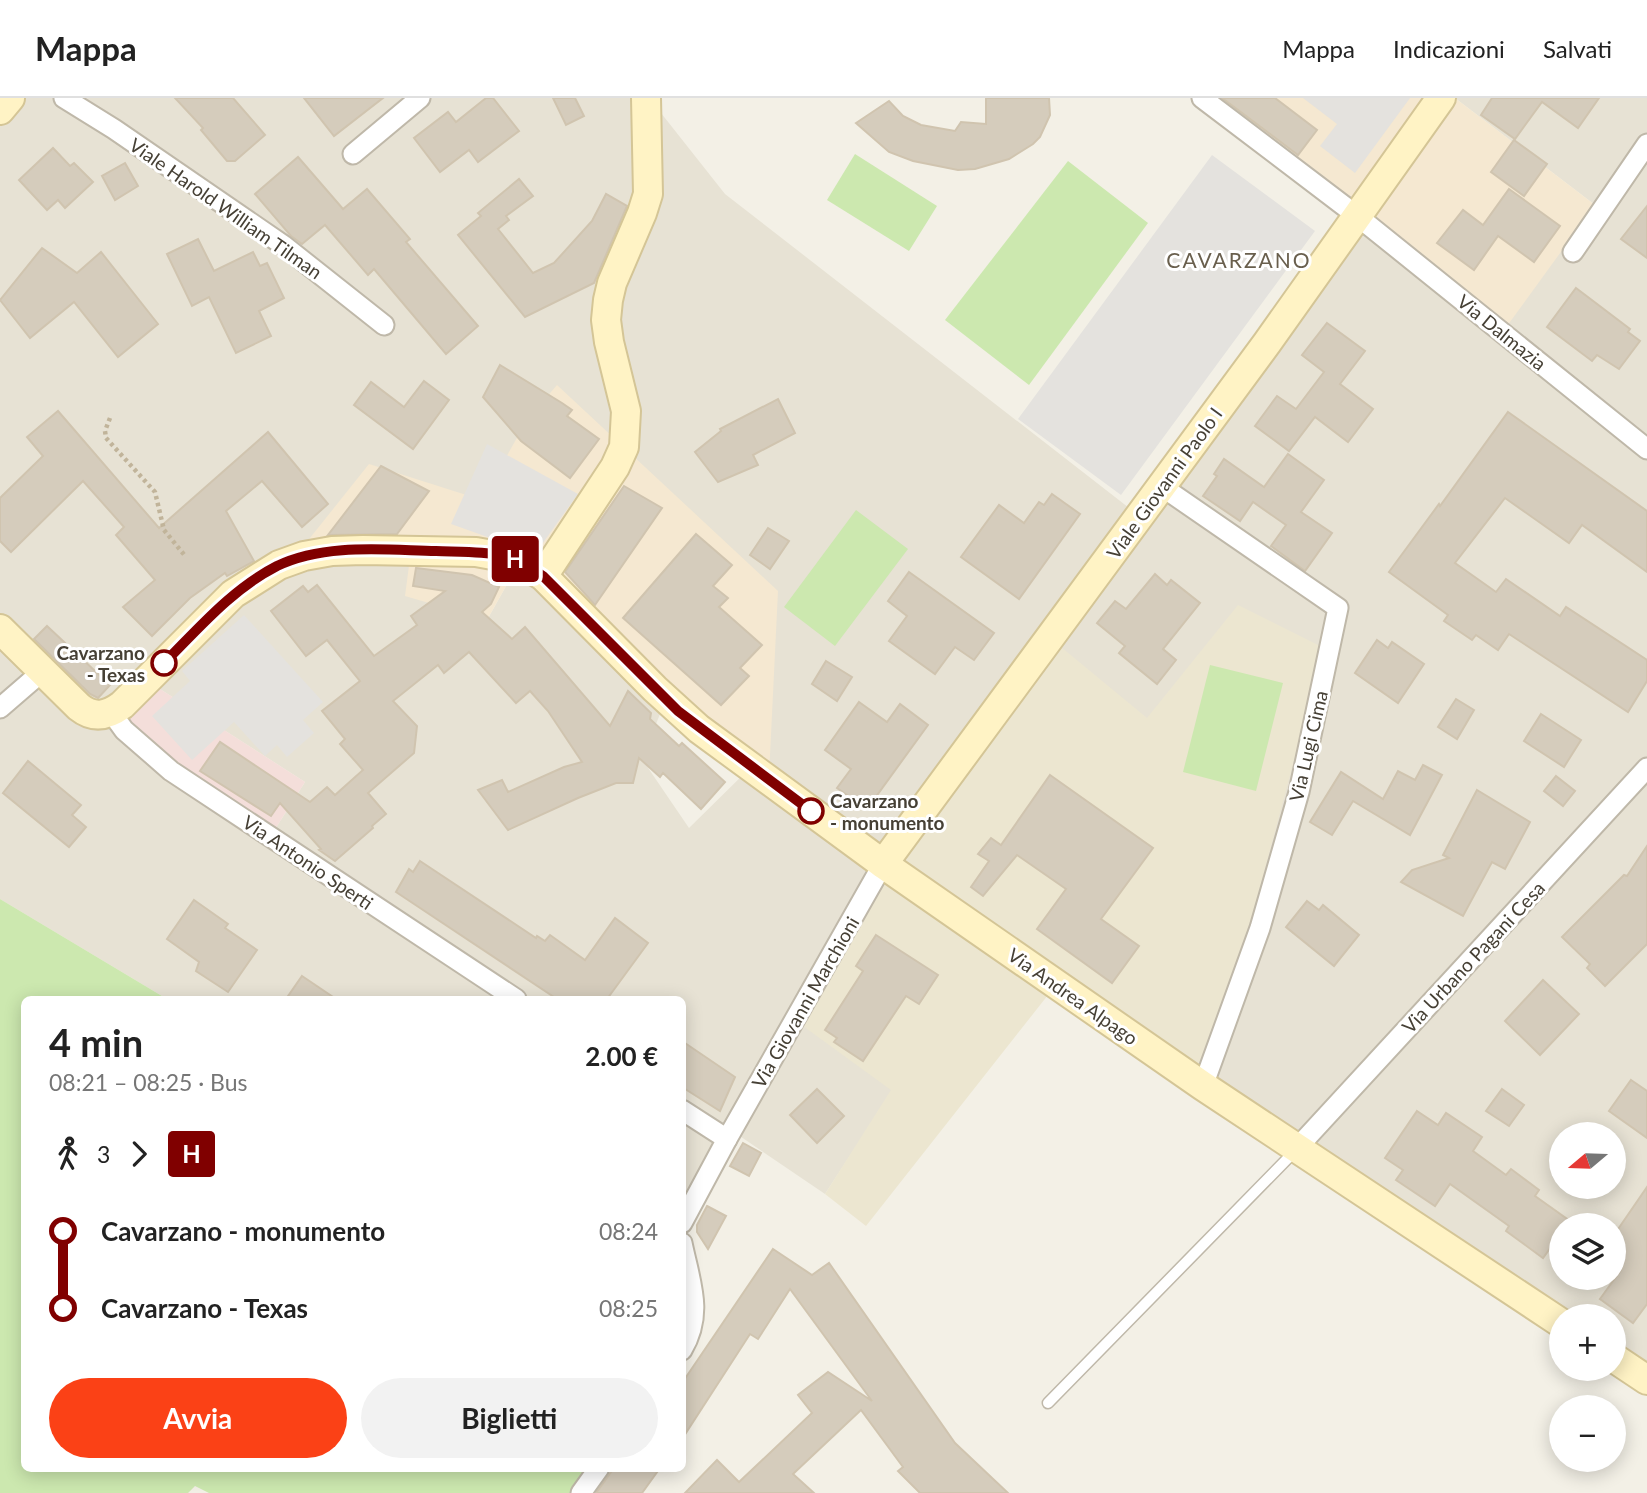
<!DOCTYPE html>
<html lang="it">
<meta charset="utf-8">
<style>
body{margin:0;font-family:Lato,sans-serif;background:#f2f2f2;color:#222;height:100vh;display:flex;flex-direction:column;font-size:26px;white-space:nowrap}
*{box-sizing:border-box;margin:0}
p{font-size:23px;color:#767676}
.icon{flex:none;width:38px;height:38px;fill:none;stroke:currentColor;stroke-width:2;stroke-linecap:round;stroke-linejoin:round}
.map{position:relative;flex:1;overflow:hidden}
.details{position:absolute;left:21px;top:898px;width:665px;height:476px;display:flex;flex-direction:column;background:#fff;border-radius:10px;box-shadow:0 4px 18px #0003}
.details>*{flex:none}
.badge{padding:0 14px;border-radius:5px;font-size:24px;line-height:46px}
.needle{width:46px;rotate:251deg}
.buttons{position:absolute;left:1549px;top:1024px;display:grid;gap:14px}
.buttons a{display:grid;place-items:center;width:77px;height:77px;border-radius:50%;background:#fff;box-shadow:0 4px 18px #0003;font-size:35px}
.map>.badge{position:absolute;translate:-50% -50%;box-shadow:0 0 0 4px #fff}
.legs{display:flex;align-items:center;gap:10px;height:77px;padding:0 28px;font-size:23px}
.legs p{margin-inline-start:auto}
.head{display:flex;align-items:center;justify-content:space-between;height:119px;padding:0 28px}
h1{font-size:38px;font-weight:700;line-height:52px}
.primary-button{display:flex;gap:14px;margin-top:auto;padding:14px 28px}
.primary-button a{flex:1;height:80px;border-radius:42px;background:#fb4116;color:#fff;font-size:28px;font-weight:700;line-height:80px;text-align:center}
.primary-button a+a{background:#f2f2f2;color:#222}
ul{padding:0 28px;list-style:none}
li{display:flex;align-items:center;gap:24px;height:77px;font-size:26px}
li i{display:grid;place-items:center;width:10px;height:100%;margin:0 9px;background:currentColor}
li i::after{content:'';width:18px;height:18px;margin:-9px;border:5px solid;border-radius:50%;background:#fff}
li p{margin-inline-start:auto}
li:first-child i{background:linear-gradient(#0000 50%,currentColor 0)}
li:last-child i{background:linear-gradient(currentColor 50%,#0000 0)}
header{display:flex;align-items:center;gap:42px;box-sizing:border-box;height:98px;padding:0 35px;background:#fff;border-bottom:2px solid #e0e0e0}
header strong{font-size:33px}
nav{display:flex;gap:38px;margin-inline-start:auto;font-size:24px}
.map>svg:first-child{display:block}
</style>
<header>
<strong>Mappa</strong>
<nav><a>Mappa</a><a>Indicazioni</a><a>Salvati</a></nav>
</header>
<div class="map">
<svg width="1647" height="1395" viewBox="0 0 1647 1395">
<rect width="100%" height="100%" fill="#f3f0e6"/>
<!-- residential -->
<path fill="#e7e2d4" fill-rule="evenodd" d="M 0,0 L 641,0 L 639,17 L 661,15 L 725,96 L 1133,413 L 1350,119 L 1595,107 L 1455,0 L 1647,0 L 1647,1277 L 1614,1254 L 1614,1218 L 1561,1218 L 1208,984 L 1147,621 L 1044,536 L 892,993 L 825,1096 L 728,1030 L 683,1104 L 682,901 L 167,901 L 0,801 ZM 482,403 L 753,667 L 689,730 L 642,661 L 664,606 L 544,487 L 514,474 L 487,522 L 410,459 ZM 149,584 L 305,684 L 270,739 ZM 1561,1036 L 1614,1036 L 1614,1088 L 1561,1088 ZM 1561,1127 L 1614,1127 L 1614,1180 L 1561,1180 Z"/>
<!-- commercial -->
<g fill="#f5e8d1">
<polygon points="1193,0 1455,0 1595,107 1499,239"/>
<polygon points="557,287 778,493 769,678 544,486 514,474 487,522 405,498 410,460 298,455 369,366 482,402 527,322"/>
</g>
<!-- education -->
<polygon fill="#ece6d0" points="1238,507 1324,550 1208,984 1059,883 866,1128 825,1096 891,992 792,920 1044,535 1147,620"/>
<!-- medical -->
<polygon fill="#f4deda" points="149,584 305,684 270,739 105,624"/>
<!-- green -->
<g fill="#cce8af">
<polygon points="855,56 937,108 909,153 827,102"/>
<polygon points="1068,63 1148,125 1029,287 945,222"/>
<polygon points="856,412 908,451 835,548 784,509"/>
<polygon points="1210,567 1283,585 1256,693 1183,674"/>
<polygon points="0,801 167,901 24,901 24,1370 589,1370 572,1395 209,1395 195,1388 188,1395 0,1395"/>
</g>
<!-- parking -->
<g fill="#e4e2de">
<polygon points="1303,0 1410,0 1355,75 1320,48 1337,26"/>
<polygon points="1212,57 1315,133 1121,397 1018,321"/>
<polygon points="487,346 578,396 535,456 451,426"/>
<polygon points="244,517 323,604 303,622 314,635 287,659 277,647 265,658 234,624 192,662 152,618 190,583 182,573"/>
</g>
<!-- building -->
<g fill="#d5ccbc" stroke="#d0c4af" stroke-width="2">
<polygon points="175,0 233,0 265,37 235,63 227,63 201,32 203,30"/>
<polygon points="304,0 383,0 334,38"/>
<polygon points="486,0 493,0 519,33 478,64 469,52 440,74 414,40 448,14 456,24"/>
<polygon points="553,0 575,0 584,18 566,27"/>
<polygon points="986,0 1049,0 1050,17 1040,39 1033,46 1009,61 975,71 958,72 913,63 889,54 856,25 889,3 903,18 921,27 955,33 961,24 986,26"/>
<polygon points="1222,0 1275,0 1317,32 1298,57"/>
<polygon points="1492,0 1599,0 1578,30 1542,4 1515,41 1481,17"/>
<polygon points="1514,42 1547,66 1524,98 1491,74"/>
<polygon points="53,50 70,68 74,65 93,84 65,110 58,102 47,112 19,82"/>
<polygon points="298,59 343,111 367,91 410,141 406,144 478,228 446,256 374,171 368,177 325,127 302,146 291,138 255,96"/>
<polygon points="125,65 138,88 115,102 102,78"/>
<polygon points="519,81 533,98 506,118 509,122 498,131 533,175 554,165 592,123 606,96 627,108 594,185 525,219 458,137 481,118 478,115"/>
<polygon points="1509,91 1560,128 1534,164 1498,138 1474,172 1437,145 1463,112 1483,127"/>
<polygon points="1647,108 1647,160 1621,141"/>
<polygon points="198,141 214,173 253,154 260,168 267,165 284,200 259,213 271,238 236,255 209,199 192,208 167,156"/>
<polygon points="42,150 77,175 101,154 158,226 118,259 74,204 30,240 0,202"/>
<polygon points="1576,190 1630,231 1628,234 1640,243 1619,271 1597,257 1592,263 1547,229"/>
<polygon points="1327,225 1365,253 1340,286 1373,311 1348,344 1315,319 1289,353 1255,328 1277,298 1296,311 1324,274 1302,257"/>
<polygon points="500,267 562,305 572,312 567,318 599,341 570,380 521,343 483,299"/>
<polygon points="424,283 449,302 413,351 354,307 371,284 404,309"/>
<polygon points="778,301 795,335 753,357 758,367 718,384 695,354 721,333 720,331"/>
<polygon points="58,313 159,430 268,334 328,406 302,429 262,383 226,413 254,463 227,478 225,475 190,500 152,538 123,509 155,482 116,437 124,429 83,383 11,454 0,443 0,400 43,358 27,339"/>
<polygon points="1508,314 1647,413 1647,474 1582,427 1569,445 1505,400 1455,465 1496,494 1506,481 1560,518 1566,509 1647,562 1647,583 1628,614 1509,536 1498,552 1476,537 1472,542 1444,523 1448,517 1389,474 1439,406 1440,408"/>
<polygon points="1288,356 1324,382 1301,414 1332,435 1305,473 1271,448 1286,427 1253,404 1240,423 1203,398 1217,378 1214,376 1224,361 1264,389"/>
<polygon points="381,368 429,393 397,436 328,437"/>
<polygon points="624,388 662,410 595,507 565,474"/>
<polygon points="1052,396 1080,416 1019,501 961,459 999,407 1024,425 1039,404 1044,407"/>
<polygon points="768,430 789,443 770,471 750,457"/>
<polygon points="696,436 732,467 713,488 728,500 719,509 762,547 740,570 749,578 721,607 623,520"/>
<polygon points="416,470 472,477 499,489 491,506 482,514 512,541 525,529 610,628 628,593 651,615 650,621 679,648 682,645 725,684 701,711 663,675 660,679 639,660 633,685 616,685 578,700 508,732 478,692 502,682 508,694 564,669 582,664 548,613 530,593 516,605 469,554 444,575 438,567 393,603 417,628 414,655 368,695 386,716 372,728 373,730 335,763 319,752 321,751 280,705 271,718 200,673 220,644 310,704 327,689 335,697 363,672 340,646 345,641 322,613 360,583 327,542 306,558 271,513 303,488 308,494 317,487 374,558 417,527 411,518 445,493 413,488"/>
<polygon points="909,474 994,535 974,562 955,549 935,576 889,543 907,518 888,503"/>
<polygon points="1155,476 1167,487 1171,482 1200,505 1163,551 1176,562 1157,586 1119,555 1125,548 1097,525 1115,503 1126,511"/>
<polygon points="47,528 110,587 98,600 90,596 34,541"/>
<polygon points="1377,542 1388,550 1392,544 1424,566 1398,605 1355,575"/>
<polygon points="826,563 852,579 837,603 812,586"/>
<polygon points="1456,601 1474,612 1457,641 1438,629"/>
<polygon points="859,604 887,624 900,606 928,627 867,711 837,690 851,671 825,652"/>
<polygon points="1541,616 1581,642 1564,669 1524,643"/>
<polygon points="28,663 81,707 72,717 86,729 69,749 3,695"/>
<polygon points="1423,667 1442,677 1410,737 1353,703 1332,737 1310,724 1341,674 1383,701 1398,673 1415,682"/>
<polygon points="1050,677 1153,750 1101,821 1139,848 1112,885 1037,831 1066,791 1017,757 983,798 971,789 989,763 978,756 991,740 1001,747"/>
<polygon points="1556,678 1575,693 1563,708 1544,693"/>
<polygon points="1477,692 1530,724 1505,771 1492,764 1463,818 1401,784 1412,772 1449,760 1443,757"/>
<polygon points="1647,748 1647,846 1605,888 1587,870 1590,866 1562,839 1624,777 1627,778"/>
<polygon points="420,763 536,840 537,838 545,843 550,837 585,862 615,820 648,845 607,901 557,901 396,794 409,771 413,774"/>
<polygon points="194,802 228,826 225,830 257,852 228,894 196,873 199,864 167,841"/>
<polygon points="1307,803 1319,812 1323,807 1359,837 1334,868 1286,829"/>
<polygon points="876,837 938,877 919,906 906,898 863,963 834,944 837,940 825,932 863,873 856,868"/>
<polygon points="302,878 336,901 286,901"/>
<polygon points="1543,882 1579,916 1540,957 1505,923"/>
<polygon points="682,943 735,979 720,1013 682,989"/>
<polygon points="1631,982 1647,993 1647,1040 1609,1013"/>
<polygon points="817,991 844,1018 817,1045 790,1017"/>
<polygon points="1502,991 1524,1007 1509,1028 1486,1013"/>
<polygon points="1417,1013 1438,1027 1446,1015 1482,1039 1473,1053 1506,1077 1511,1071 1539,1092 1535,1098 1570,1123 1567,1127 1561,1127 1561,1135 1543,1160 1506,1133 1509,1128 1450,1086 1435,1108 1396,1082 1403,1072 1385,1060"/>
<polygon points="743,1045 761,1055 749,1078 730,1068"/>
<polygon points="1647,1089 1647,1206 1633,1225 1600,1201 1621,1172 1614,1166 1614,1137"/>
<polygon points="707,1108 726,1118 708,1151 697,1134 697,1127"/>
<polygon points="773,1151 812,1177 829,1165 955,1345 1008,1395 920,1395 898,1373 903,1369 861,1312 793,1376 814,1395 685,1395 717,1362 739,1384 812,1315 798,1297 828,1274 872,1303 790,1191 758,1241 750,1236 682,1341 682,1285"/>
<polygon points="614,1370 660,1370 642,1395 596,1395"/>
</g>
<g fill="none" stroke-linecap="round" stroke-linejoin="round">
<defs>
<polyline id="lane" points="1048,1305 1295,1053"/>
<g id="street">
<polyline points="64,0 114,31 283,147 384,227"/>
<polyline points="1202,0 1356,117 1647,351"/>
<polyline points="353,56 420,0"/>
<polyline points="1573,154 1647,46"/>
<polyline points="1161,388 1338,510 1299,694 1260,830 1203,988"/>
<polyline points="0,610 44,572"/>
<polyline points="111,614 124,632 171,673 516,901"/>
<polyline points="682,1012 727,1041 682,1125"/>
<polyline points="727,1041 883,766"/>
<polyline points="1298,1049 1647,670"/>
<path d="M 682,1145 C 690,1184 704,1215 682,1252"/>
<polyline points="581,1395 599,1370"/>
</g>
<g id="secondary">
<polyline points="0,12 10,0"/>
<polyline points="543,478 615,369 624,349 626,313 609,244 606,222 608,202 612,185 642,115 648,96 646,0"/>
<path d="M 0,531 L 79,609 C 94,621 107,618 122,607 L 233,496 L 279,467 L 304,458 L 332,453 L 363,452 L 476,454 L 514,461 L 543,478 L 655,591 L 699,631 L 883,766 L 1203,988 L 1561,1225"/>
<polyline points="883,766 1267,245 1441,0"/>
<polyline points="1614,1260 1647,1282"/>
</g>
</defs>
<!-- lane casing -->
<use href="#lane" stroke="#bfb8a9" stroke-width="13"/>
<!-- street casing -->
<use href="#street" stroke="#bfb8a9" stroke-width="23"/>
<!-- secondary casing -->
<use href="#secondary" stroke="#d4c596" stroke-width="32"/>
<!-- path -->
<polyline stroke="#c1b49a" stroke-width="4.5" stroke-dasharray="3.5 3.5" stroke-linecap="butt" points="110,320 105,333 106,340 155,394 164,432 186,459"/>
<!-- lane -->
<use href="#lane" stroke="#fff" stroke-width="10"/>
<!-- street -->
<use href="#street" stroke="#fff" stroke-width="19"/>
<!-- secondary -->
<use href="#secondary" stroke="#fff3c5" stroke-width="28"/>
</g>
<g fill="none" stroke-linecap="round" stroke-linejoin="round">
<defs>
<path id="line-1" d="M 164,565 C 199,530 232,491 277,468 C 325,445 385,452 436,453 C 461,454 487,453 511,460 C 523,464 533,471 543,478 L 678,613 L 811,713"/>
</defs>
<!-- line-1 casing -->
<use href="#line-1" stroke="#fff" stroke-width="16"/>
<!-- line-1 -->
<use href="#line-1" stroke="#800000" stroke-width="10"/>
</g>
<!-- markers -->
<g fill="#fff" stroke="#800000" stroke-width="3.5">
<circle cx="164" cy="565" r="12"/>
<circle cx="811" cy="713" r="12"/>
</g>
<g text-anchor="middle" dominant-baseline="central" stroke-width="6" stroke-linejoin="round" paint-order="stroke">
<!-- street labels -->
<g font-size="19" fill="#464035" stroke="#fff">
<text transform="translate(226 110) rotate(35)">Viale Harold William Tilman</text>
<text transform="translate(1502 234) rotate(39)">Via Dalmazia</text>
<text transform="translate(1164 385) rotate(-54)">Viale Giovanni Paolo I</text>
<text transform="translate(1308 648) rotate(-77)">Via Lugi Cima</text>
<text transform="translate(308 764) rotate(34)">Via Antonio Sperti</text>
<text transform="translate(1473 859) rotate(-47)">Via Urbano Pagani Cesa</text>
<text transform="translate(1073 898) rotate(35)">Via Andrea Alpago</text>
<text transform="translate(805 904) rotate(-60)">Via Giovanni Marchioni</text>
</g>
<!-- stop labels -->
<g font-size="19" font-weight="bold" fill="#464035" stroke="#fff" text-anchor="end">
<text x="145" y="554">Cavarzano<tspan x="145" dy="22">- Texas</tspan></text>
<text x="830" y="702" text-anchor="start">Cavarzano<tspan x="830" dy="22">- monumento</tspan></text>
</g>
<!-- neighbourhood labels -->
<g font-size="21" letter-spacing="2" fill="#695f4d" stroke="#fff">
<text x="1239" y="161">CAVARZANO</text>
</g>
</g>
</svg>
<div class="buttons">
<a><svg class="needle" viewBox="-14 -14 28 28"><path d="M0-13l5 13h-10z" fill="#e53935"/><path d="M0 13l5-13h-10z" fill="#767676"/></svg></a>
<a><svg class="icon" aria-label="layers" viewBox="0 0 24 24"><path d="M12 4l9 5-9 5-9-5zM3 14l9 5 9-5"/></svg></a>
<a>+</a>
<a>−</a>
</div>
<b class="badge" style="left:515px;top:461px;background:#800000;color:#fff">H</b>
<section class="details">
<div class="head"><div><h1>4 min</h1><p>08:21 – 08:25 · Bus</p></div><b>2.00 €</b></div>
<div class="legs"><svg class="icon" aria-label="walk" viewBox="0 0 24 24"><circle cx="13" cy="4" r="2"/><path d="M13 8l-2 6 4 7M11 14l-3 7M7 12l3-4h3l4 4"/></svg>3<svg class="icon" aria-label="forward" viewBox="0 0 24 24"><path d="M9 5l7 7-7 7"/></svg><b class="badge" style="background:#800000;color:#fff">H</b></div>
<ul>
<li><i style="color:#800000"></i><b>Cavarzano - monumento</b><p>08:24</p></li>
<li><i style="color:#800000"></i><b>Cavarzano - Texas</b><p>08:25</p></li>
</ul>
<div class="primary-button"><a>Avvia</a><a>Biglietti</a></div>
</section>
</div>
